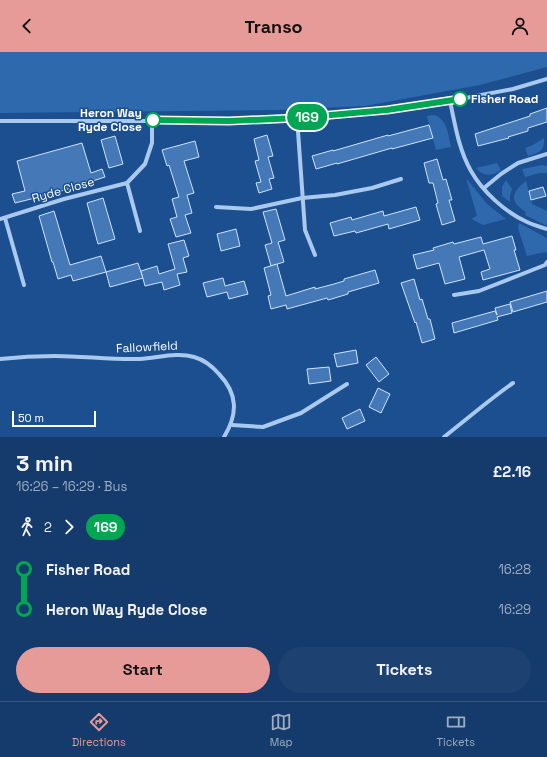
<!DOCTYPE html>
<meta charset="utf-8">
<style>
body{margin:0;font-family:"Space Grotesk",sans-serif;background:#1d4271;color:#f1f3f6;height:100vh;display:flex;flex-direction:column;font-size:15px;white-space:nowrap}
*{box-sizing:border-box;margin:0}
p{font-size:13px;color:#9dadc1}
.icon{flex:none;width:22px;height:22px;fill:none;stroke:currentColor;stroke-width:2;stroke-linecap:round;stroke-linejoin:round}
.map{position:relative;height:385px;overflow:hidden}
.side{display:flex;flex-direction:column;background:#143b6b;flex:1}
.side>*{flex:none}
.badge{padding:0 8px;border-radius:13px;font-size:14px;line-height:26px}
.scale{position:absolute;left:12px;bottom:10px;width:84px;box-sizing:border-box;padding-left:4px;border:2px solid #fff;border-top:0;font-size:11px;line-height:14px;white-space:nowrap;color:#fff;-webkit-text-stroke:3px #1b4f8f;paint-order:stroke}
.map>.badge{position:absolute;translate:-50% -50%;box-shadow:0 0 0 2px #fff}
.legs{display:flex;align-items:center;gap:6px;height:44px;padding:0 16px;font-size:13px}
.legs p{margin-inline-start:auto}
.headline{display:flex;align-items:center;justify-content:space-between;height:68px;padding:0 16px}
h1{font-size:22px;font-weight:700;line-height:30px}
.cta{display:flex;gap:8px;margin-top:auto;padding:8px 16px}
.cta a{flex:1;height:46px;border-radius:24px;background:#e69b98;color:#111;font-size:16px;font-weight:700;line-height:46px;text-align:center}
.cta a+a{background:#1d4271;color:#f1f3f6}
ul{padding:0 16px;list-style:none}
li{display:flex;align-items:center;gap:14px;height:40px;font-size:15px}
li i{display:grid;place-items:center;width:6px;height:100%;margin:0 5px;background:currentColor}
li i::after{content:'';width:10px;height:10px;margin:-5px;border:3px solid;border-radius:50%;background:#143b6b}
li p{margin-inline-start:auto}
li:first-child i{background:linear-gradient(#0000 50%,currentColor 0)}
li:last-child i{background:linear-gradient(currentColor 50%,#0000 0)}
header{display:flex;justify-content:space-between;align-items:center;height:52px;padding:0 16px;background:#e69b98;color:#111;font-size:18px;font-weight:700}
.menu{display:flex;justify-content:space-around;align-items:center;height:56px;border-top:1px solid #33557e;background:#143b6b;font-size:11px;color:#9dadc1}
.menu a{display:grid;justify-items:center;gap:2px}
.menu .selected{color:#e69b98}
.map>svg:first-child{display:block}
</style>
<header><svg class="icon" aria-label="back" viewBox="0 0 24 24"><path d="M15 5l-7 7 7 7"/></svg>Transo<svg class="icon" aria-label="person" viewBox="0 0 24 24"><circle cx="12" cy="8" r="4"/><path d="M4 21q1-7 8-7t8 7"/></svg></header>
<div class="map">
<svg width="547" height="385" viewBox="0 0 547 385">
<rect width="100%" height="100%" fill="#1b4f8f"/>
<!-- green -->
<g fill="#2e69ad">
<polygon points="0,0 547,0 547,15 480,33 365,54 278,58 0,61"/>
<path d="M 435,63 C 448,69 448,83 451,95 L 436,98 L 427,64 Z"/>
<path d="M 544,86 C 545,99 539,101 528,104 L 525,96 L 533,93 Z"/>
<path d="M 497,111 L 501,118 C 493,124 483,125 476,116 Z"/>
<polygon points="542,113 547,114 547,121 539,121 525,125 522,117"/>
<polygon points="466,126 487,152 506,167 483,173 473,168 472,166 477,164"/>
<polygon points="506,128 512,137 510,143 510,150 502,144 502,135"/>
<path d="M 526,129 L 532,152 L 547,159 L 547,174 L 525,163 L 526,160 C 509,149 511,141 526,129 Z"/>
<polygon points="519,171 545,185 547,187 547,201 545,200 527,204 518,176"/>
</g>
<!-- building -->
<g fill="#4478b7" stroke="#cfe3fa">
<polygon points="547,56 547,70 528,76 528,79 508,85 509,86 478,94 475,82 530,64 530,62"/>
<polygon points="429,73 433,86 392,97 392,96 337,112 337,111 316,117 312,104 333,98 333,99 388,83 388,84"/>
<polygon points="267,83 273,104 268,105 274,126 269,127 272,137 259,141 256,131 261,130 255,109 259,108 254,87"/>
<polygon points="115,84 123,112 109,116 101,88"/>
<polygon points="195,89 199,105 184,109 194,141 187,143 192,161 185,163 191,181 176,185 170,167 177,165 172,147 179,145 169,113 167,114 162,98"/>
<polygon points="82,91 91,121 102,117 105,125 55,141 15,151 12,142 25,139 17,109"/>
<polygon points="437,107 443,128 446,127 452,148 449,148 455,169 442,173 436,152 438,151 433,131 429,131 424,111"/>
<polygon points="543,135 546,144 531,148 529,139"/>
<polygon points="103,146 115,187 98,192 87,151"/>
<polygon points="416,155 420,168 389,177 388,172 356,181 355,179 334,184 330,171 351,165 352,168 383,159 384,164"/>
<polygon points="276,157 285,188 278,190 284,210 271,214 265,193 272,191 263,160"/>
<polygon points="54,159 70,213 101,204 106,220 138,211 143,226 110,235 106,220 73,229 71,223 58,227 53,210 52,210 39,164"/>
<polygon points="236,177 240,194 221,199 217,182"/>
<polygon points="512,184 516,198 514,198 520,218 483,228 481,220 490,217 484,198 459,205 465,227 445,232 439,211 417,217 413,203 434,198 433,196 453,190 454,192 481,185 483,192"/>
<polygon points="184,188 189,204 183,206 187,220 177,222 180,233 164,238 162,230 145,234 141,219 157,214 159,222 175,217 168,192"/>
<polygon points="277,212 286,244 315,235 315,237 334,232 344,229 344,227 375,218 379,231 348,240 348,242 328,248 327,246 287,257 286,253 271,257 268,244 271,243 264,216"/>
<polygon points="223,226 225,234 244,229 248,242 229,247 227,240 207,245 203,231"/>
<polygon points="414,227 420,248 422,247 428,267 430,267 435,287 422,291 416,270 415,271 401,231"/>
<polygon points="547,239 547,250 513,260 510,250"/>
<polygon points="510,252 512,261 497,265 498,268 454,281 452,271 495,259 497,263 495,256"/>
<polygon points="356,298 358,311 337,315 334,302"/>
<polygon points="376,305 389,322 379,330 366,313"/>
<polygon points="329,315 331,329 309,332 307,317"/>
<polygon points="378,336 390,342 381,361 369,355"/>
<polygon points="360,357 365,369 347,377 342,366"/>
</g>
<g fill="none" stroke-linecap="round" stroke-linejoin="round">
<!-- minor -->
<g stroke="#a9c9ee" stroke-width="4">
<path d="M 450,49 C 455,73 459,98 471,119 C 483,140 505,160 527,170 C 533,173 540,175 547,177"/>
<polyline points="297,65 305,178 315,203"/>
<polyline points="0,69 229,69 297,65 387,58 450,49 513,37 547,27"/>
<polyline points="127,131 140,179"/>
<polyline points="484,136 501,122 518,111 547,102"/>
<polyline points="216,155 251,157 302,146 335,143 372,136 401,127"/>
<polyline points="5,166 24,233"/>
<polyline points="0,167 64,147 127,131 145,112 152,91 152,68"/>
<polyline points="454,243 479,239 545,213 547,210"/>
<path d="M 0,307 C 18,305 37,304 55,304 C 83,304 112,308 140,307 C 158,306 177,300 194,305 C 205,308 212,314 219,322 C 238,342 238,362 224,385"/>
<polyline points="232,373 263,375 301,361 347,332"/>
<path d="M 444,385 C 467,367 489,348 513,331"/>
</g>
</g>
<g fill="none" stroke-linecap="round" stroke-linejoin="round">
<defs>
<polyline id="line-1" points="153,68 229,69 297,66 387,58 460,47"/>
</defs>
<!-- line-1 casing -->
<use href="#line-1" stroke="#fff" stroke-width="9"/>
<!-- line-1 -->
<use href="#line-1" stroke="#00a651" stroke-width="6"/>
</g>
<!-- markers -->
<g fill="#fff" stroke="#00a651" stroke-width="2">
<circle cx="460" cy="47" r="7"/>
<circle cx="153" cy="68" r="7"/>
</g>
<g text-anchor="middle" dominant-baseline="central" stroke-width="3" stroke-linejoin="round" paint-order="stroke">
<!-- stop labels -->
<g font-size="12" font-weight="bold" fill="#fff" stroke="#1b4f8f" text-anchor="start">
<text x="471" y="47">Fisher Road</text>
<text x="142" y="61" text-anchor="end">Heron Way<tspan x="142" dy="14">Ryde Close</tspan></text>
</g>
<!-- street labels -->
<g font-size="12" fill="#fff" stroke="#1b4f8f">
<text transform="translate(63 138) rotate(-16)">Ryde Close</text>
<text transform="translate(147 295) rotate(-3)">Fallowfield</text>
</g>
</g>
</svg>
<div class="scale">50 m</div>
<b class="badge" style="left:307px;top:65px;background:#00a651;color:#fff">169</b>
</div>
<section class="side">
<div class="headline"><div><h1>3 min</h1><p>16:26 – 16:29 · Bus</p></div><b>£2.16</b></div>
<div class="legs"><svg class="icon" aria-label="walk" viewBox="0 0 24 24"><circle cx="13" cy="4" r="2"/><path d="M13 8l-2 6 4 7M11 14l-3 7M7 12l3-4h3l4 4"/></svg>2<svg class="icon" aria-label="forward" viewBox="0 0 24 24"><path d="M9 5l7 7-7 7"/></svg><b class="badge" style="background:#00a651;color:#fff">169</b></div>
<ul>
<li><i style="color:#00a651"></i><b>Fisher Road</b><p>16:28</p></li>
<li><i style="color:#00a651"></i><b>Heron Way Ryde Close</b><p>16:29</p></li>
</ul>
<div class="cta"><a>Start</a><a>Tickets</a></div>
</section>
<nav class="menu">
<a class="selected"><svg class="icon" aria-label="directions" viewBox="0 0 24 24"><path d="M12 3l9 9-9 9-9-9zM9 14v-3h6M13 9l2 2-2 2"/></svg>Directions</a>
<a><svg class="icon" aria-label="map" viewBox="0 0 24 24"><path d="M3 6l6-2 6 2 6-2v14l-6 2-6-2-6 2zM9 4v14M15 6v14"/></svg>Map</a>
<a><svg class="icon" aria-label="tickets" viewBox="0 0 24 24"><path d="M3 7h18v10H3zM15 7v10"/></svg>Tickets</a>
</nav>
